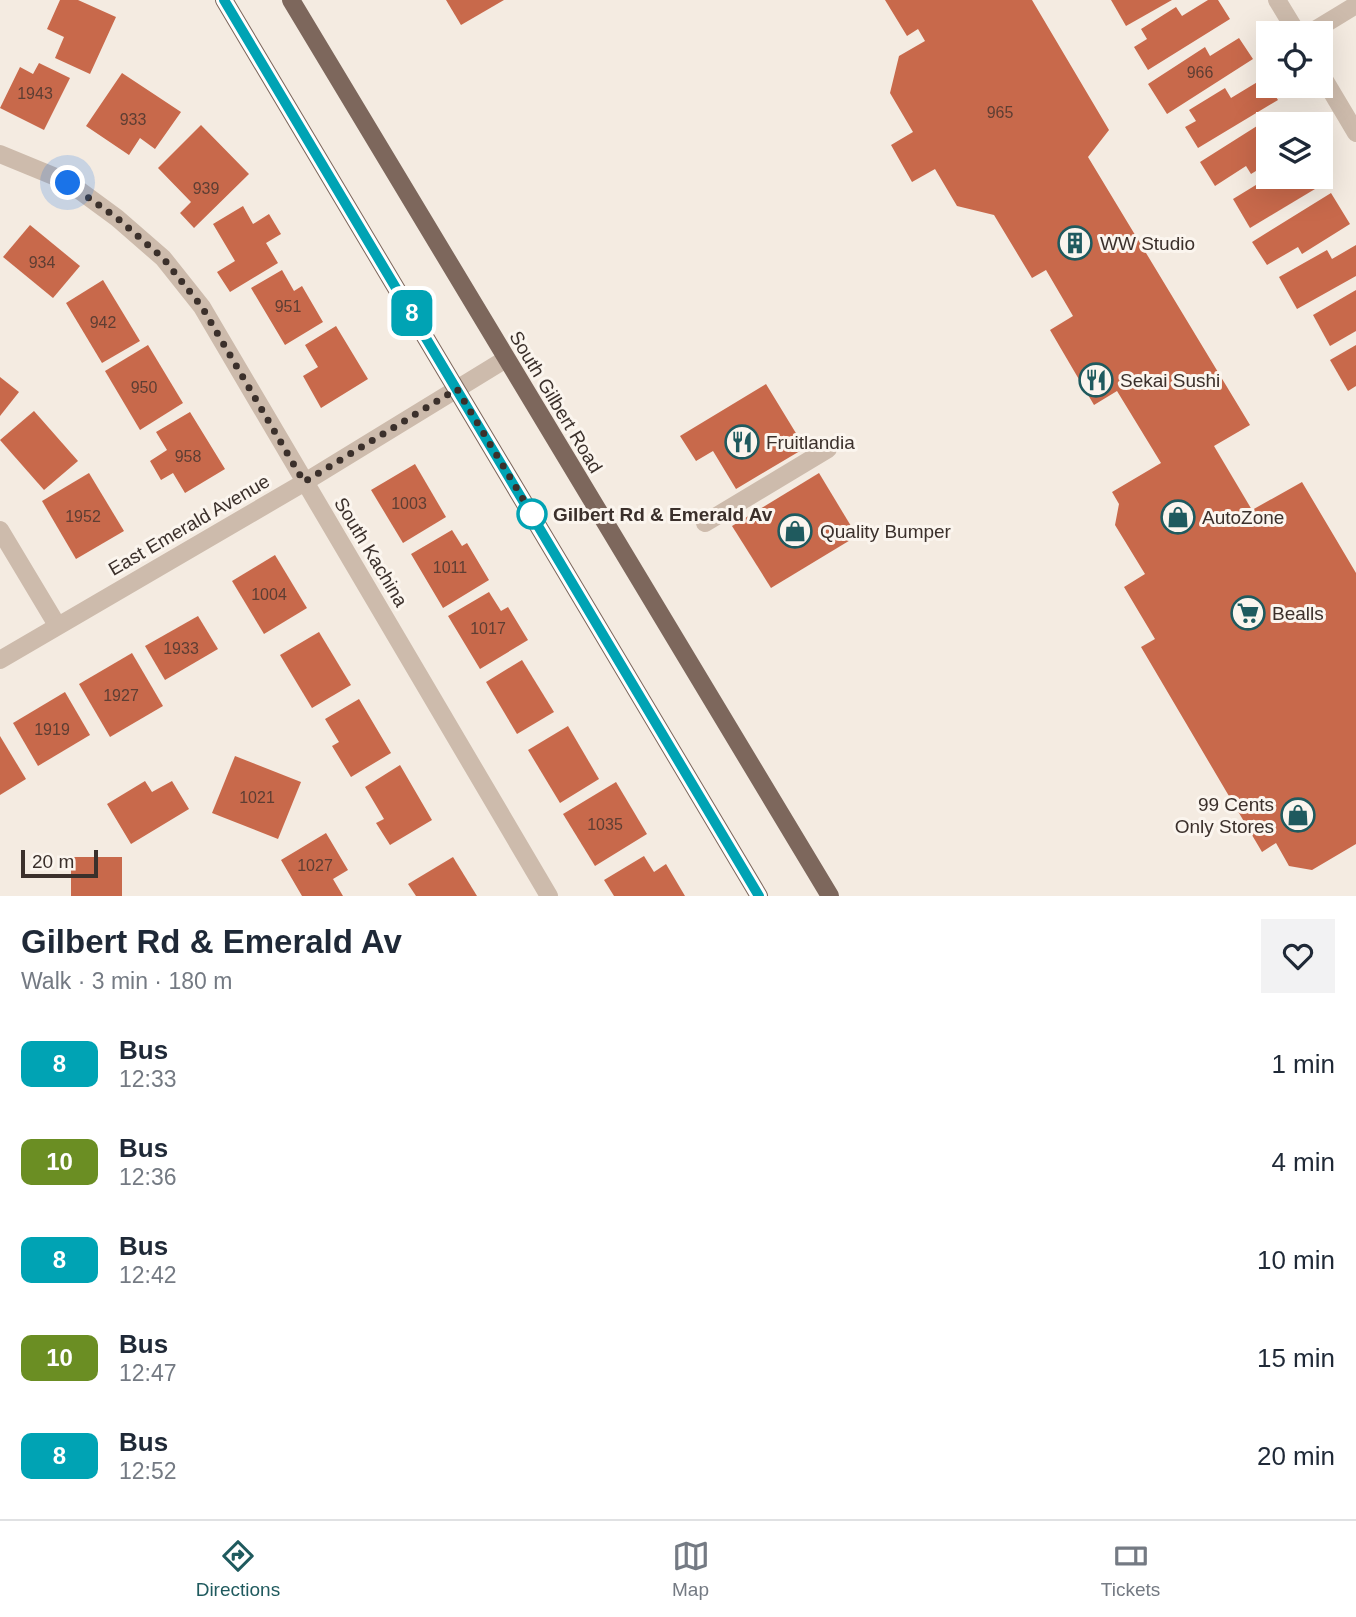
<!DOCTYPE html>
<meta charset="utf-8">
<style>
body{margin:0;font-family:Helvetica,sans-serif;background:#f2f2f3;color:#1f2937;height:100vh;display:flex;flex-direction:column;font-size:26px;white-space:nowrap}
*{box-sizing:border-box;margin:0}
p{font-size:23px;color:#747a83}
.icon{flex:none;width:38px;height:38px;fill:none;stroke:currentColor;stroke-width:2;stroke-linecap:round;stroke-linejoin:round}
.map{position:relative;height:896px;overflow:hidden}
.side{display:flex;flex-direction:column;background:#fff;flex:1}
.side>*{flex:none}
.badge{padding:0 14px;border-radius:10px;font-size:24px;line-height:46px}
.buttons{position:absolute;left:1256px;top:21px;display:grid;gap:14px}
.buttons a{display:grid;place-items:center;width:77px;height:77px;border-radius:0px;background:#fff;box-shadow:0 7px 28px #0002;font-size:35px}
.scale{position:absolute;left:21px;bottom:18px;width:77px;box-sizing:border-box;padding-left:7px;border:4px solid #3b302b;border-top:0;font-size:19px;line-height:24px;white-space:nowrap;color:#3b302b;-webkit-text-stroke:5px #fbf5ee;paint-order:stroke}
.you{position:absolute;width:35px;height:35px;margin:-18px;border:5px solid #fff;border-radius:50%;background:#1a73e8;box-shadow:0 0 0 10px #1a73e833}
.map>.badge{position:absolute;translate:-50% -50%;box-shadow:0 0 0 4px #fff}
.round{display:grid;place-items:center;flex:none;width:74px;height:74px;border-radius:0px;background:#f2f2f3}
.summary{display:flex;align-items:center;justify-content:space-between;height:119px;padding:0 21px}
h1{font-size:33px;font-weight:700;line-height:52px}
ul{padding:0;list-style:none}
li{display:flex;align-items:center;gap:21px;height:98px;padding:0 21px}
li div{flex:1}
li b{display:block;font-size:26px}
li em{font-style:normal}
li .badge{min-width:77px;font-weight:700;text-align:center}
.tabs{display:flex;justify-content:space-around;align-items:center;height:98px;border-top:2px solid #e0e1e3;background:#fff;font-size:19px;color:#747a83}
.tabs a{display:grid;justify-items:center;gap:4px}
.tabs .selected{color:#1f5a5e}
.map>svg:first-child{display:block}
</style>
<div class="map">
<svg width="1356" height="896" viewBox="0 0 1356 896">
<rect width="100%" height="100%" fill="#f4ebe1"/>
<!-- building -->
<g fill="#c8694b">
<polygon points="60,0 78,0 116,17 90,74 55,58 64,37 47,29"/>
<polygon points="446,0 504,0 461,25"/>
<polygon points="885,0 1032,0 1109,130 1088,157 1250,425 1214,446 1252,510 1302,482 1356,573 1356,844 1312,870 1289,866 1276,843 1262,852 1141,647 1155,639 1124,587 1145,574 1115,525 1119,504 1112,492 1161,463 1117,391 1094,405 1050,330 1073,316 1046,270 1032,278 994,215 957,206 935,169 912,182 891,145 913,132 890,93 899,56 925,41 918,29 907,36"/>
<polygon points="1111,0 1172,0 1126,26"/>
<polygon points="1208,0 1218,0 1230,19 1148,70 1134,47 1147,39 1141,29 1176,7 1182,16"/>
<polygon points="1239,38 1253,59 1167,114 1148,84 1205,47 1210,56"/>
<polygon points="39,63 70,78 44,130 0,108 20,67 33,74"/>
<polygon points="122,73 181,112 155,149 140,138 129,155 86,126"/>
<polygon points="1264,78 1278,100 1198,148 1185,127 1196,121 1189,110 1225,88 1231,98"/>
<polygon points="1279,112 1286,124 1269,124 1269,163 1251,174 1246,166 1215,186 1200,162"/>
<polygon points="201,125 249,174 194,228 180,213 191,202 158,168"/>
<polygon points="1269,177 1321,177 1325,183 1250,228 1233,199"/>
<polygon points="1331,193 1350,224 1302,254 1298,247 1267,265 1252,242"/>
<polygon points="243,206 253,224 269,214 281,234 266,243 278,263 230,292 217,272 235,261 213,224"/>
<polygon points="30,225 80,266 53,298 3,257"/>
<polygon points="1356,245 1356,276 1297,309 1279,277 1327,250 1332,259"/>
<polygon points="282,270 294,291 302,286 323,322 285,345 251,288"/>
<polygon points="103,280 140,341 102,363 66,303"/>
<polygon points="1356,290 1356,331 1330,346 1313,315"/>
<polygon points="336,326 368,379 321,408 303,376 318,367 305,345"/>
<polygon points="148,345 183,403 140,430 105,371"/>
<polygon points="1356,345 1356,386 1348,391 1330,360"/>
<polygon points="0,377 19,392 0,416"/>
<polygon points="766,384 805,448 736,489 713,451 696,461 680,436"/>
<polygon points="34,411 78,461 44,490 0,440"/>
<polygon points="190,412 225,469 185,493 173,473 161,480 150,461 167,450 156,432"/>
<polygon points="415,464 446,517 403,543 371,490"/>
<polygon points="89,473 124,531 76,559 42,501"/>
<polygon points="819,473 857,536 771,588 732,526"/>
<polygon points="452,530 462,546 467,543 489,580 443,608 411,554"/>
<polygon points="275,555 307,608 264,634 232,581"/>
<polygon points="489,592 501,611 508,607 528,640 480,669 448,616"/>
<polygon points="198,616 218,649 165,680 145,646"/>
<polygon points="319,632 351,685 312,708 280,655"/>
<polygon points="132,653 163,706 110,737 79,684"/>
<polygon points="522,660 554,712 517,734 486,682"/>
<polygon points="65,692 90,735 38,766 13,723"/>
<polygon points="359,699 391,753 351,777 332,746 339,742 325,719"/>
<polygon points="568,726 599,779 560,803 528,750"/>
<polygon points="0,736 26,779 0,795"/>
<polygon points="235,756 301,782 278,839 212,813"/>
<polygon points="400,765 432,820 390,845 376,823 384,819 365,787"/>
<polygon points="145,781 152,792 172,781 189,809 131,844 107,804"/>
<polygon points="616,782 647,834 595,866 563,814"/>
<polygon points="326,833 348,870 333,879 343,896 302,896 281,860"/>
<polygon points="644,856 654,872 666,864 685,896 614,896 604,880"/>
<rect x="71" y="857" width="51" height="39"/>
<polygon points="453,857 477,896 416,896 408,884"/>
</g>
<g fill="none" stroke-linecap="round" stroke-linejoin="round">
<!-- minor -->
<g stroke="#cdbbac" stroke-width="18">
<polyline points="1277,0 1297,33"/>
<polyline points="1310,33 1356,5"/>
<polyline points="1321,74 1356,133"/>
<polyline points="0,154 68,182 117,218 163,258 202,307 549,896"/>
<polyline points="705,523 828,449"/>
<polyline points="0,530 57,625"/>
<polyline points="0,660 305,482 506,359"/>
</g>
<!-- major -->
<g stroke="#7d675c" stroke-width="18">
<polyline points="224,0 759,896"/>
<polyline points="291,0 830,896"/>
</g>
</g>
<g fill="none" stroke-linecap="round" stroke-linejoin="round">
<defs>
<polyline id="line" points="224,0 759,896"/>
</defs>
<!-- line casing -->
<use href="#line" stroke="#fff" stroke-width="16"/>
<!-- line -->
<use href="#line" stroke="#00a3b4" stroke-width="10"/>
<!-- walk -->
<polyline stroke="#3b302b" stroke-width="7" stroke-dasharray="0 12.6" points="68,183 117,218 163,258 202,307 304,482 457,389 532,514"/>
</g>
<!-- icons -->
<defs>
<symbol id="building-ring" viewBox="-11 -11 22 22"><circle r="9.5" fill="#fbf5ee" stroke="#1f5a5e" stroke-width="1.5"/><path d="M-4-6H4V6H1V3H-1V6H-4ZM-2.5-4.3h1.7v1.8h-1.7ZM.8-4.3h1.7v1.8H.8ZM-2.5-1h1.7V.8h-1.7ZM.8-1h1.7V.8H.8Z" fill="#1f5a5e"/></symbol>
<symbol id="restaurant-ring" viewBox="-11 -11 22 22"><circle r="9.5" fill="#fbf5ee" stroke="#1f5a5e" stroke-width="1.5"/><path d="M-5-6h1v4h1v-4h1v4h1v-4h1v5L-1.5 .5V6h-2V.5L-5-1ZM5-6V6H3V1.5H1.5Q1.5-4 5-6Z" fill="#1f5a5e"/></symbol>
<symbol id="shop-ring" viewBox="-11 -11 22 22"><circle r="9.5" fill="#fbf5ee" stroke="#1f5a5e" stroke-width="1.5"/><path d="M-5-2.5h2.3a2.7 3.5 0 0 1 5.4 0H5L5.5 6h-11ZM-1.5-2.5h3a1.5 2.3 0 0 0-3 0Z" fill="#1f5a5e"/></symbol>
<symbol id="supermarket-ring" viewBox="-11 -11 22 22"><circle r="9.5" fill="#fbf5ee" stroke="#1f5a5e" stroke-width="1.5"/><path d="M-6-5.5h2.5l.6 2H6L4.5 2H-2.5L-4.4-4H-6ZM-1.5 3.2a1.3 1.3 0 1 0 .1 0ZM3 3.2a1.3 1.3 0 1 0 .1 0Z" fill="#1f5a5e"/></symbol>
</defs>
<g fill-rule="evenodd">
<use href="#building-ring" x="1056" y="224" width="38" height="38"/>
<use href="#restaurant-ring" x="1077" y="361" width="38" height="38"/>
<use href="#restaurant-ring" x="723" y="423" width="38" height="38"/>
<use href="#shop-ring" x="1159" y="498" width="38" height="38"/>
<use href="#shop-ring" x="776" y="512" width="38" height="38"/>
<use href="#supermarket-ring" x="1229" y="594" width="38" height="38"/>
<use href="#shop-ring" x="1279" y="796" width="38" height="38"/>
</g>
<!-- markers -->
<circle fill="#fff" stroke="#00a3b4" stroke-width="3.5" cx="532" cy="514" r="14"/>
<g text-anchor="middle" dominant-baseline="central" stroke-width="6" stroke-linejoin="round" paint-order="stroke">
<!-- number labels -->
<g font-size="16" fill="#5e3e33">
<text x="1200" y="72">966</text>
<text x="35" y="93">1943</text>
<text x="1000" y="112">965</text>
<text x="133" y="119">933</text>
<text x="206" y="188">939</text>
<text x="42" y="262">934</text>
<text x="288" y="306">951</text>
<text x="103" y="322">942</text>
<text x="144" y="387">950</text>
<text x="188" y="456">958</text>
<text x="409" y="503">1003</text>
<text x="83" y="516">1952</text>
<text x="450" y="567">1011</text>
<text x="269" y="594">1004</text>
<text x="488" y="628">1017</text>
<text x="181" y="648">1933</text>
<text x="121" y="695">1927</text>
<text x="52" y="729">1919</text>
<text x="257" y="797">1021</text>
<text x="605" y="824">1035</text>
<text x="315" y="865">1027</text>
</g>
<!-- poi labels -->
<g font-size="19" fill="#3b302b" stroke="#fbf5ee" text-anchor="start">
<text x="1100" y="243">WW Studio</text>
<text x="1120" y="380">Sekai Sushi</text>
<text x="766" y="442">Fruitlandia</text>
<text x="1202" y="517">AutoZone</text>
<text x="820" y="531">Quality Bumper</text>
<text x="1272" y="613">Bealls</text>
<text x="1274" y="804" text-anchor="end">99 Cents<tspan x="1274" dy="22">Only Stores</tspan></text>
</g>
<!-- street labels -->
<g font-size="19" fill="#3b302b" stroke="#fbf5ee">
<text transform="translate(556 402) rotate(59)">South Gilbert Road</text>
<text transform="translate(189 525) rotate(-30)">East Emerald Avenue</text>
<text transform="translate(371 552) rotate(59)">South Kachina</text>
</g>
<!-- stop labels -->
<g font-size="19" font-weight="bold" fill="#3b302b" stroke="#fbf5ee" text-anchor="start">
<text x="553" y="514">Gilbert Rd &amp; Emerald Av</text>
</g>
</g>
</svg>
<div class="buttons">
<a><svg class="icon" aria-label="locate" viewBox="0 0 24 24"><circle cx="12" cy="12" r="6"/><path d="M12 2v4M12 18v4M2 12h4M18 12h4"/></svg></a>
<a><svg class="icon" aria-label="layers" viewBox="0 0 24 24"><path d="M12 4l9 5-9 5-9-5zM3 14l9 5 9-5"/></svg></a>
</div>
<div class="scale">20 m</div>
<div class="you" style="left:68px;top:183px"></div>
<b class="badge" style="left:412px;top:313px;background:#00a3b4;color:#fff">8</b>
</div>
<section class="side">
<div class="summary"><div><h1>Gilbert Rd &amp; Emerald Av</h1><p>Walk · 3 min · 180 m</p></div><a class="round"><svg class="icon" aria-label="heart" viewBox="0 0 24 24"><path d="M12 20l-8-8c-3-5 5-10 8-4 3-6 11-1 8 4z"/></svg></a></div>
<ul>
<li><span class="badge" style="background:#00a3b4;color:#fff">8</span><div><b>Bus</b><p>12:33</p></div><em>1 min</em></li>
<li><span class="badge" style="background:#6b8e23;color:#fff">10</span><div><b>Bus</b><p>12:36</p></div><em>4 min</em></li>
<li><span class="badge" style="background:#00a3b4;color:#fff">8</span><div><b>Bus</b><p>12:42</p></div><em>10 min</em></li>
<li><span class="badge" style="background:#6b8e23;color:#fff">10</span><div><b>Bus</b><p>12:47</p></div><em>15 min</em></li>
<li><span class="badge" style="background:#00a3b4;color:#fff">8</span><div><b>Bus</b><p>12:52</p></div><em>20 min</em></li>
</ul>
</section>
<nav class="tabs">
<a class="selected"><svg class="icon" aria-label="directions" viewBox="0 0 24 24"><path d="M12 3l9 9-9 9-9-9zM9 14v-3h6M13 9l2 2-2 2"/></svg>Directions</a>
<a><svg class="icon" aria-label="map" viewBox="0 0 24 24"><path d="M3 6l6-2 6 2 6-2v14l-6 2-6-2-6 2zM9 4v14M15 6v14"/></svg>Map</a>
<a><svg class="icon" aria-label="tickets" viewBox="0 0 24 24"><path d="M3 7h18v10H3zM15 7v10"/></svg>Tickets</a>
</nav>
